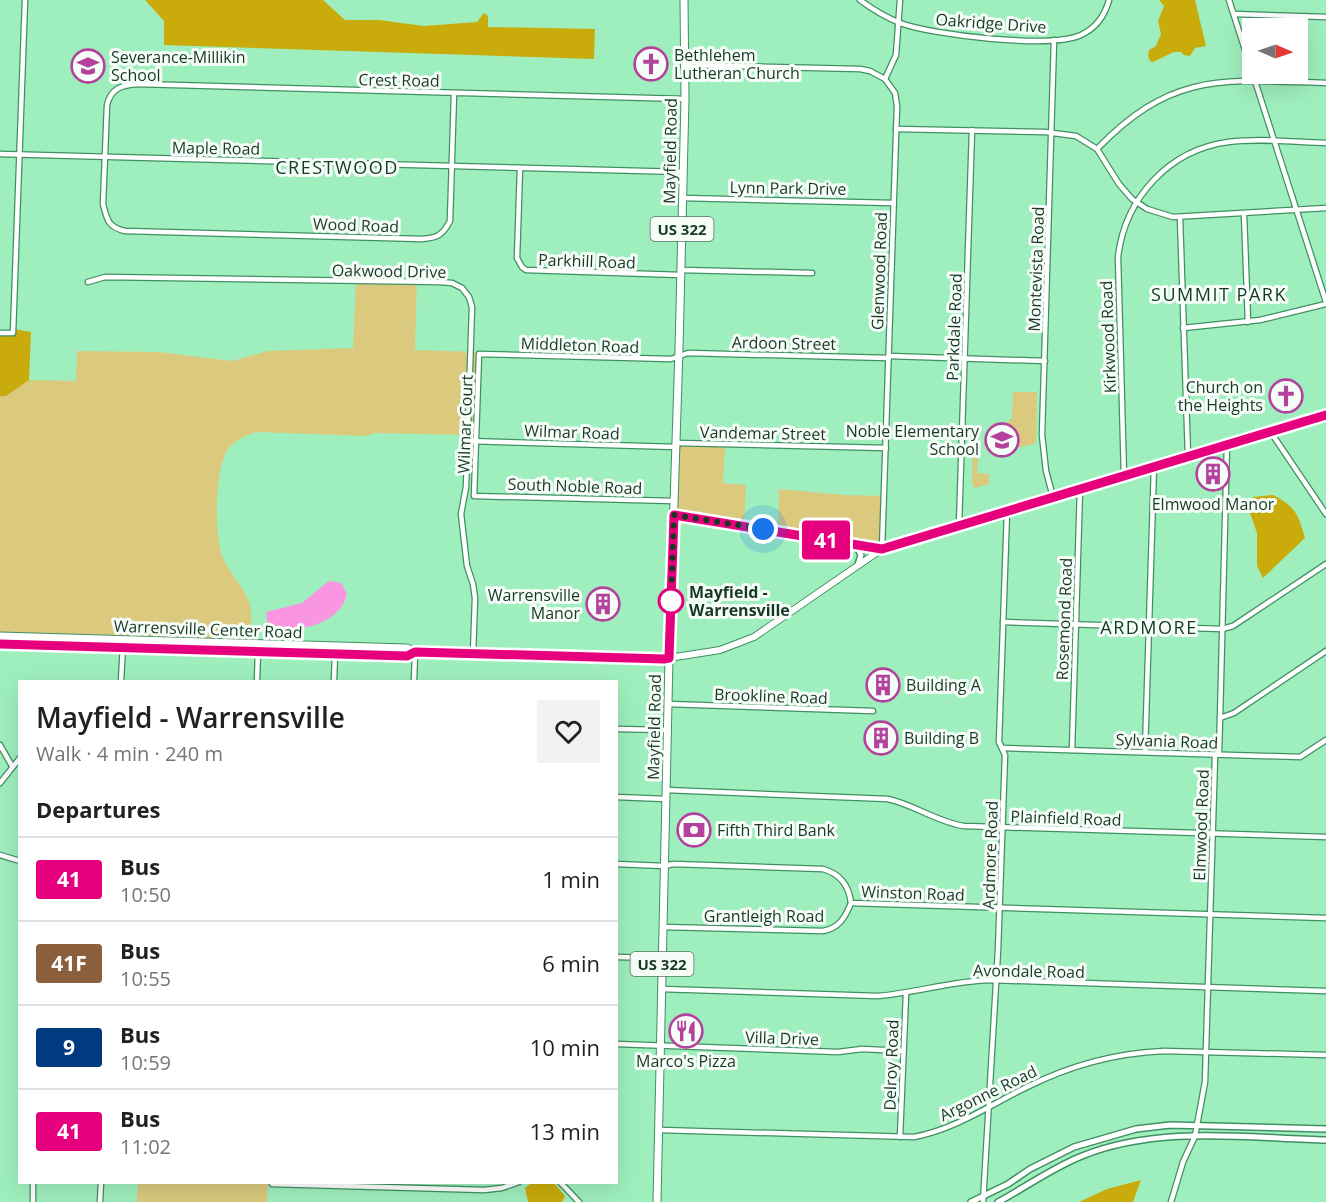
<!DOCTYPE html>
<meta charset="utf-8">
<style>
body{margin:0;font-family:"Open Sans",sans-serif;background:#f2f2f2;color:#202124;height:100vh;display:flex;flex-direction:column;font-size:22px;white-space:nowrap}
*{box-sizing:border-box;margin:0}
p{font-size:20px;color:#757577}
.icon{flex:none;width:33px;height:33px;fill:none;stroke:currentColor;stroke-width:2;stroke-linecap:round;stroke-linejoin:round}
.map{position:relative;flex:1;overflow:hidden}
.details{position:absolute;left:18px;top:680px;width:600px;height:504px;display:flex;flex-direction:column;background:#fff;border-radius:0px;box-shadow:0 6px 24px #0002}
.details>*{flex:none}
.badge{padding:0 12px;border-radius:4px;font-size:21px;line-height:39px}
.needle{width:39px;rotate:92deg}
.buttons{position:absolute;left:1242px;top:18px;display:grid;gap:12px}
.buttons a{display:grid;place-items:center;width:66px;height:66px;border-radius:0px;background:#fff;box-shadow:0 6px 24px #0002;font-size:30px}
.you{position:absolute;width:30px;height:30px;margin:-15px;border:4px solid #fff;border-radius:50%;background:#1a73e8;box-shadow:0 0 0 9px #1a73e833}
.map>.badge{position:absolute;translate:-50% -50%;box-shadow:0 0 0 3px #fff}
h2{padding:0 18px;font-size:22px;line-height:54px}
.round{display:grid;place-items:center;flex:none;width:63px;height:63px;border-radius:0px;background:#f2f2f2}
.head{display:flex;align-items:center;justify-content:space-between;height:102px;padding:0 18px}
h1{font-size:28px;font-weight:600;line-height:45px}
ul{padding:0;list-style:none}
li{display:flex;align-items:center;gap:18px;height:84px;padding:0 18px;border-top:2px solid #e0e0e0}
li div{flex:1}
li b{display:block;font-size:22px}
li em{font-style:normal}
li .badge{min-width:66px;font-weight:700;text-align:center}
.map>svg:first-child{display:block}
</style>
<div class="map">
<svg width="1326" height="1202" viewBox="0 0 1326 1202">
<rect width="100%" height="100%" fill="#9fefbe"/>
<!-- green -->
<g fill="#dbc97e">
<path d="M 356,279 L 417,280 L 415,350 L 481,352 L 476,441 L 467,441 L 467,435 L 375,433 L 366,436 L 257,432 C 247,434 236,440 229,448 C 214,468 214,535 223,558 C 229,573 243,586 249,602 C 253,615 251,631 250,644 L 0,636 L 0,396 L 6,396 L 29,380 L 76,381 L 77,351 L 159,352 L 232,361 L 268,351 L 353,348 Z"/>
<polygon points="1013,392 1037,392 1036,443 1006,451 1009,419 1012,419"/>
<polygon points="677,443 725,445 723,483 746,485 744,525 674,515"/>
<polygon points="973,444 979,444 977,473 989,474 989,484 975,488 972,484"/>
<polygon points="779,489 845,495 887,496 885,548 778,531"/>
<polygon points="138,1182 268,1182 267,1202 137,1202"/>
</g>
<!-- forest -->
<g fill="#c9ab0b">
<polygon points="145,0 323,0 345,20 379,20 424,26 477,22 484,13 488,16 488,27 595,29 594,59 164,45 164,21"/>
<polygon points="1159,0 1195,0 1206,46 1195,48 1190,56 1184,55 1181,52 1174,52 1153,62 1150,61 1148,56 1149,50 1156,46 1161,34 1158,21 1164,6"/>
<polygon points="13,329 31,332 29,380 6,396 0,396 0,333 12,333"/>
<path d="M 1273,495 C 1296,507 1298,514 1305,538 L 1263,578 L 1257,566 L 1257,533 L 1250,513 L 1253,497 Z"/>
<polygon points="1141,1180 1133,1202 1079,1202 1107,1189"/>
<polygon points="533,1182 553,1182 565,1196 562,1202 528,1202 525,1188"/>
</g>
<!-- water -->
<path fill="#fa95e2" d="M 329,581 L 341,583 L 347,594 C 341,625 291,637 267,622 L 266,612 L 302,603 Z"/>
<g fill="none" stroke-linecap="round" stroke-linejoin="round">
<defs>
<g id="minor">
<path d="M 860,0 C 872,9 885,17 900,23 C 932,35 1050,49 1081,35 C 1096,28 1105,15 1109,0"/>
<polyline points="1229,0 1326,302"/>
<polyline points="1234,14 1326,17"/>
<polyline points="685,65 860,69 870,71 885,79"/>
<path d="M 454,93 L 450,221 C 443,235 437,238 422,239 L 125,231 C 108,227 107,220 103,204 L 107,105 C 111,88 122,85 138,84 L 685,99"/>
<polyline points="896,129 1045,132 1076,136 1097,149 1119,184 1132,199 1147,209 1173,217 1326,208"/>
<path d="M 1097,149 C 1173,70 1226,80 1326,83"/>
<polyline points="0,154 683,172"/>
<polyline points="520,168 517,258 522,267 526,270 681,275"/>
<polyline points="682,198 893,203"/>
<polyline points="1244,214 1248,322"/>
<polyline points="1180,218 1188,456"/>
<polyline points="681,270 812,273"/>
<polyline points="88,282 105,277 440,282 452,283 462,288 469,297 472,307 466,487 461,514 467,566 473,584 475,598 473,654"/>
<polyline points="1183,328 1260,320 1326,304"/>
<polyline points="0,333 13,333 25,0"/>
<polyline points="889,356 1045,361"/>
<polyline points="1270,431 1326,514"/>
<polyline points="467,441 677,447"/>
<polyline points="677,443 886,448"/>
<path d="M 1124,476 L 1118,257 C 1125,198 1169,150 1228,142 C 1260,138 1294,142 1326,143"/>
<polyline points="1053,497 1046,471 1042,435 1054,40"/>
<polyline points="674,501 474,496 479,354 671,359 688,353 889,358"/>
<polyline points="959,525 972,130"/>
<polyline points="882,549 897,106 895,93 885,79 896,55 900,0"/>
<polyline points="1003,622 1222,629 1233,626 1326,564"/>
<polyline points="121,681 123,645"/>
<polyline points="257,681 258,650"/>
<polyline points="334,681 335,652"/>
<polyline points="414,681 415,652"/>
<polyline points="668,704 873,711"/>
<polyline points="1220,718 1234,713 1326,651"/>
<polyline points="616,729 667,730"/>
<polyline points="0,745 12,766"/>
<polyline points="1002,748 1300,757 1326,740"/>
<polyline points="1072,750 1080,489"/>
<polyline points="1145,752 1154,466"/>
<polyline points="0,783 20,758"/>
<path d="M 666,790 L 888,799 C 915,805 937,822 964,826 L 1326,837"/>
<polyline points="616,797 666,799"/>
<polyline points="0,855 20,861"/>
<path d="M 616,864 L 664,866 L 673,864 L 823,869 C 841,874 849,886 851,903 L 1326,918"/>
<path d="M 663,927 L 823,931 C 839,928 845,918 851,903"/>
<polyline points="616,957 662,958"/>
<path d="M 661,989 L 878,996 C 916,993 951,981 990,980 L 1326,991"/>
<polyline points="616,1044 838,1052 862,1049 903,1051"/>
<path d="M 659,1130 L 914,1137 C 956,1129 990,1105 1027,1087 C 1071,1065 1116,1053 1164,1051 L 1326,1055"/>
<polyline points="900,1137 906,994"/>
<polyline points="560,1182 579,1202"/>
<polyline points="272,1184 484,1190 502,1188 519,1182"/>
<polyline points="33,1202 33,1182"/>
<polyline points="100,1202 101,1182"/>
<polyline points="983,1202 998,950 1005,755 999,742 1007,511"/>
<polyline points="1171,1202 1183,1162 1195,1136 1205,1082 1215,756 1219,752 1220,718 1227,444"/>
</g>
<g id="tertiary">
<polyline points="674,515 882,549"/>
<polyline points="856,545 861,555 858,565"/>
<polyline points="971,1202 1008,1184 1030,1169 1074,1147 1136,1129 1170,1125 1326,1129"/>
<path d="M 998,1202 C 1026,1187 1052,1168 1082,1156 C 1158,1125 1246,1138 1326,1140"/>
</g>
<polyline id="secondary" points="669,658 720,650 754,637 882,549 891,545 1326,415"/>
<g id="primary">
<polyline points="0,636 407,648 415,652 658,660 669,658"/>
<polyline points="0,644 407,656 415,652"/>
<polyline points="657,1202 669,658 679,349 685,99 684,0"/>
</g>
</defs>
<!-- minor casing -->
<use href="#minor" stroke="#408f62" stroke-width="7"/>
<!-- tertiary casing -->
<use href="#tertiary" stroke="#408f62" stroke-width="8"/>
<!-- secondary casing -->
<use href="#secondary" stroke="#408f62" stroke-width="8"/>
<!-- primary casing -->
<use href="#primary" stroke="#408f62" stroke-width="9"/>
<!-- minor -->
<use href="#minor" stroke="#fff" stroke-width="4.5"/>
<!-- tertiary -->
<use href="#tertiary" stroke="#fff" stroke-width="5"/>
<!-- secondary -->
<use href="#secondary" stroke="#fff" stroke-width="6"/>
<!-- primary -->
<use href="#primary" stroke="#fff" stroke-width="7"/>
</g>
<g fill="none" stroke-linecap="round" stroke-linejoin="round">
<defs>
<polyline id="line" points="0,644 407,656 415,652 664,659 669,658 674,515 882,549 1326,415"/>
</defs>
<!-- line casing -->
<use href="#line" stroke="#fff" stroke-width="14"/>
<!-- line -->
<use href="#line" stroke="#e6007e" stroke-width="9"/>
<!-- walk -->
<polyline stroke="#173825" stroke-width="6" stroke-dasharray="0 10.8" points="671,601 674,515 763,529"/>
</g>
<!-- icons -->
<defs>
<symbol id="church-ring" viewBox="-11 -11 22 22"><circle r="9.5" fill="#f6fdf8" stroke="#b4429d" stroke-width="1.5"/><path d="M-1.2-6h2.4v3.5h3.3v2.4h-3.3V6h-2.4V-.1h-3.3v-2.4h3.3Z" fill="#b4429d"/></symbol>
<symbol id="school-ring" viewBox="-11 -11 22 22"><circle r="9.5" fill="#f6fdf8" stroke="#b4429d" stroke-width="1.5"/><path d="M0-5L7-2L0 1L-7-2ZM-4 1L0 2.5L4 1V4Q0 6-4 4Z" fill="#b4429d"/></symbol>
<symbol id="building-ring" viewBox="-11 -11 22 22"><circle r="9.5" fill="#f6fdf8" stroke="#b4429d" stroke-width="1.5"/><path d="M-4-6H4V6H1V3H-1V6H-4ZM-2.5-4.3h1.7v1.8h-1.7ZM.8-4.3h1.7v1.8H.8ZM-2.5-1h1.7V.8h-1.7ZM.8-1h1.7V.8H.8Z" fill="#b4429d"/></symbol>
<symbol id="bank-ring" viewBox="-11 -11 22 22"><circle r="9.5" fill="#f6fdf8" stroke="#b4429d" stroke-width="1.5"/><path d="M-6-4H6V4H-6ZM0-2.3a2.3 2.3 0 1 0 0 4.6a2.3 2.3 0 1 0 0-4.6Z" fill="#b4429d"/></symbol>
<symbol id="restaurant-ring" viewBox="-11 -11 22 22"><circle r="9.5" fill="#f6fdf8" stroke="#b4429d" stroke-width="1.5"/><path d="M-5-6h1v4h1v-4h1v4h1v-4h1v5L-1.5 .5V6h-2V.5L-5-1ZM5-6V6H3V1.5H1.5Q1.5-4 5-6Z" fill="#b4429d"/></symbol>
</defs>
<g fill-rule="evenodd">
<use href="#church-ring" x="632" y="45" width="38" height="38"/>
<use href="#school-ring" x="69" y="47" width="38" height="38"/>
<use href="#church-ring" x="1267" y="377" width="38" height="38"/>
<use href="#school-ring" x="983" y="421" width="38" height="38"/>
<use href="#building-ring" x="1194" y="455" width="38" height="38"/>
<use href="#building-ring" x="584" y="585" width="38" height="38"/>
<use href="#building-ring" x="864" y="666" width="38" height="38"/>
<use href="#building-ring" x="862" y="719" width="38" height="38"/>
<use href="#bank-ring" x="675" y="811" width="38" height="38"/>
<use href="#restaurant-ring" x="667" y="1012" width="38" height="38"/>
</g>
<!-- markers -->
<circle fill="#fff" stroke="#e6007e" stroke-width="3" cx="671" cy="601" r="12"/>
<g text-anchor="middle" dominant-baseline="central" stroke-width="6" stroke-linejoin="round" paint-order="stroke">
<!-- shield labels -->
<g fill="#f6fdf8" stroke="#5a7364" stroke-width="1.5">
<rect x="650.5" y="217" width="63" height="24" rx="4.5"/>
<rect x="630.5" y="952" width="63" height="24" rx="4.5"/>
</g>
<g font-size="15" font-weight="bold" fill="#173825">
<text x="682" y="229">US 322</text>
<text x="662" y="964">US 322</text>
</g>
<!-- street labels -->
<g font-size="16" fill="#173825" stroke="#f6fdf8">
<text transform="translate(991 23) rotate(4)">Oakridge Drive</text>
<text transform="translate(399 80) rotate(1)">Crest Road</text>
<text transform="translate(216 148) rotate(1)">Maple Road</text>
<text transform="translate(670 151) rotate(-89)">Mayfield Road</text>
<text transform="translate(788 188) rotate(1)">Lynn Park Drive</text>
<text transform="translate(356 225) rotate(2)">Wood Road</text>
<text transform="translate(587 261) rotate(2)">Parkhill Road</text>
<text transform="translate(1036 269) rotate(-88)">Montevista Road</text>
<text transform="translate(389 271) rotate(1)">Oakwood Drive</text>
<text transform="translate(879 271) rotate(-88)">Glenwood Road</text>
<text transform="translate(954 327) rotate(-88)">Parkdale Road</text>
<text transform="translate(1108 337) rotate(-92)">Kirkwood Road</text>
<text transform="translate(784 343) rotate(1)">Ardoon Street</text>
<text transform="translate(580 345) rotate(2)">Middleton Road</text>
<text transform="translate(465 424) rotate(-88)">Wilmar Court</text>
<text transform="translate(572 432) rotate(2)">Wilmar Road</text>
<text transform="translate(763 433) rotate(1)">Vandemar Street</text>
<text transform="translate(575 486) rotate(2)">South Noble Road</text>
<text transform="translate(1064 619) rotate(-88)">Rosemond Road</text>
<text transform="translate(208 629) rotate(2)">Warrensville Center Road</text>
<text transform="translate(771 696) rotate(2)">Brookline Road</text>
<text transform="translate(654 727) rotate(-89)">Mayfield Road</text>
<text transform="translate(1167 741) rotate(2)">Sylvania Road</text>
<text transform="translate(1066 818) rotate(2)">Plainfield Road</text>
<text transform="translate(1201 825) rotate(-88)">Elmwood Road</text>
<text transform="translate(990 855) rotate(-88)">Ardmore Road</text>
<text transform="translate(913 893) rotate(2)">Winston Road</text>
<text x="764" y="916">Grantleigh Road</text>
<text transform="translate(1029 971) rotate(1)">Avondale Road</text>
<text transform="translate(782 1038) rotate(2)">Villa Drive</text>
<text transform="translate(891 1065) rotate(-88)">Delroy Road</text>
<text transform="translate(988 1093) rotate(-26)">Argonne Road</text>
</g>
<!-- poi labels -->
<g font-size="16" fill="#173825" stroke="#f6fdf8" text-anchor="start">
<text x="674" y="55">Bethlehem<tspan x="674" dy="18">Lutheran Church</tspan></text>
<text x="111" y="57">Severance-Millikin<tspan x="111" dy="18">School</tspan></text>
<text x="1263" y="387" text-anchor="end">Church on<tspan x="1263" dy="18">the Heights</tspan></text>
<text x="979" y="431" text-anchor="end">Noble Elementary<tspan x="979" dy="18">School</tspan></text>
<text x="1213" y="504" text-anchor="middle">Elmwood Manor</text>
<text x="580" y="595" text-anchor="end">Warrensville<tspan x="580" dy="18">Manor</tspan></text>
<text x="906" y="685">Building A</text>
<text x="904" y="738">Building B</text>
<text x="717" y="830">Fifth Third Bank</text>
<text x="686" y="1061" text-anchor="middle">Marco's Pizza</text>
</g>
<!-- stop labels -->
<g font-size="16" font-weight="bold" fill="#173825" stroke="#f6fdf8" text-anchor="start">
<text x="689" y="592">Mayfield -<tspan x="689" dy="18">Warrensville</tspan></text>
</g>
<!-- neighbourhood labels -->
<g font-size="18" letter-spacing="1.5" fill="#0f3a24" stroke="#f6fdf8">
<text x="337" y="167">CRESTWOOD</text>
<text x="1219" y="294">SUMMIT PARK</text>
<text x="1149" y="627">ARDMORE</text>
</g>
</g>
</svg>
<div class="buttons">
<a><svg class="needle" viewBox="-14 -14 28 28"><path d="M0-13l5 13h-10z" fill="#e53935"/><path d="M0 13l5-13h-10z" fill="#757577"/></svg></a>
</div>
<div class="you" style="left:763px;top:529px"></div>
<b class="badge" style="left:826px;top:540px;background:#e6007e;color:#fff">41</b>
<section class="details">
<div class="head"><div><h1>Mayfield - Warrensville</h1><p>Walk · 4 min · 240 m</p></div><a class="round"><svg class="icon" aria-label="heart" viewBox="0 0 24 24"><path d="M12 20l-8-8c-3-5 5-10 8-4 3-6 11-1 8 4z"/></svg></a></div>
<h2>Departures</h2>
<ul>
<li><span class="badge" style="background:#e6007e;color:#fff">41</span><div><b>Bus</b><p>10:50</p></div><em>1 min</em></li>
<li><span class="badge" style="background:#8b5e3c;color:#fff">41F</span><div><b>Bus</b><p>10:55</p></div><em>6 min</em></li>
<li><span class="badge" style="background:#003b80;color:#fff">9</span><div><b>Bus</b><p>10:59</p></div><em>10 min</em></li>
<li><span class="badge" style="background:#e6007e;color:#fff">41</span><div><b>Bus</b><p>11:02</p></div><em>13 min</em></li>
</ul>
</section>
</div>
